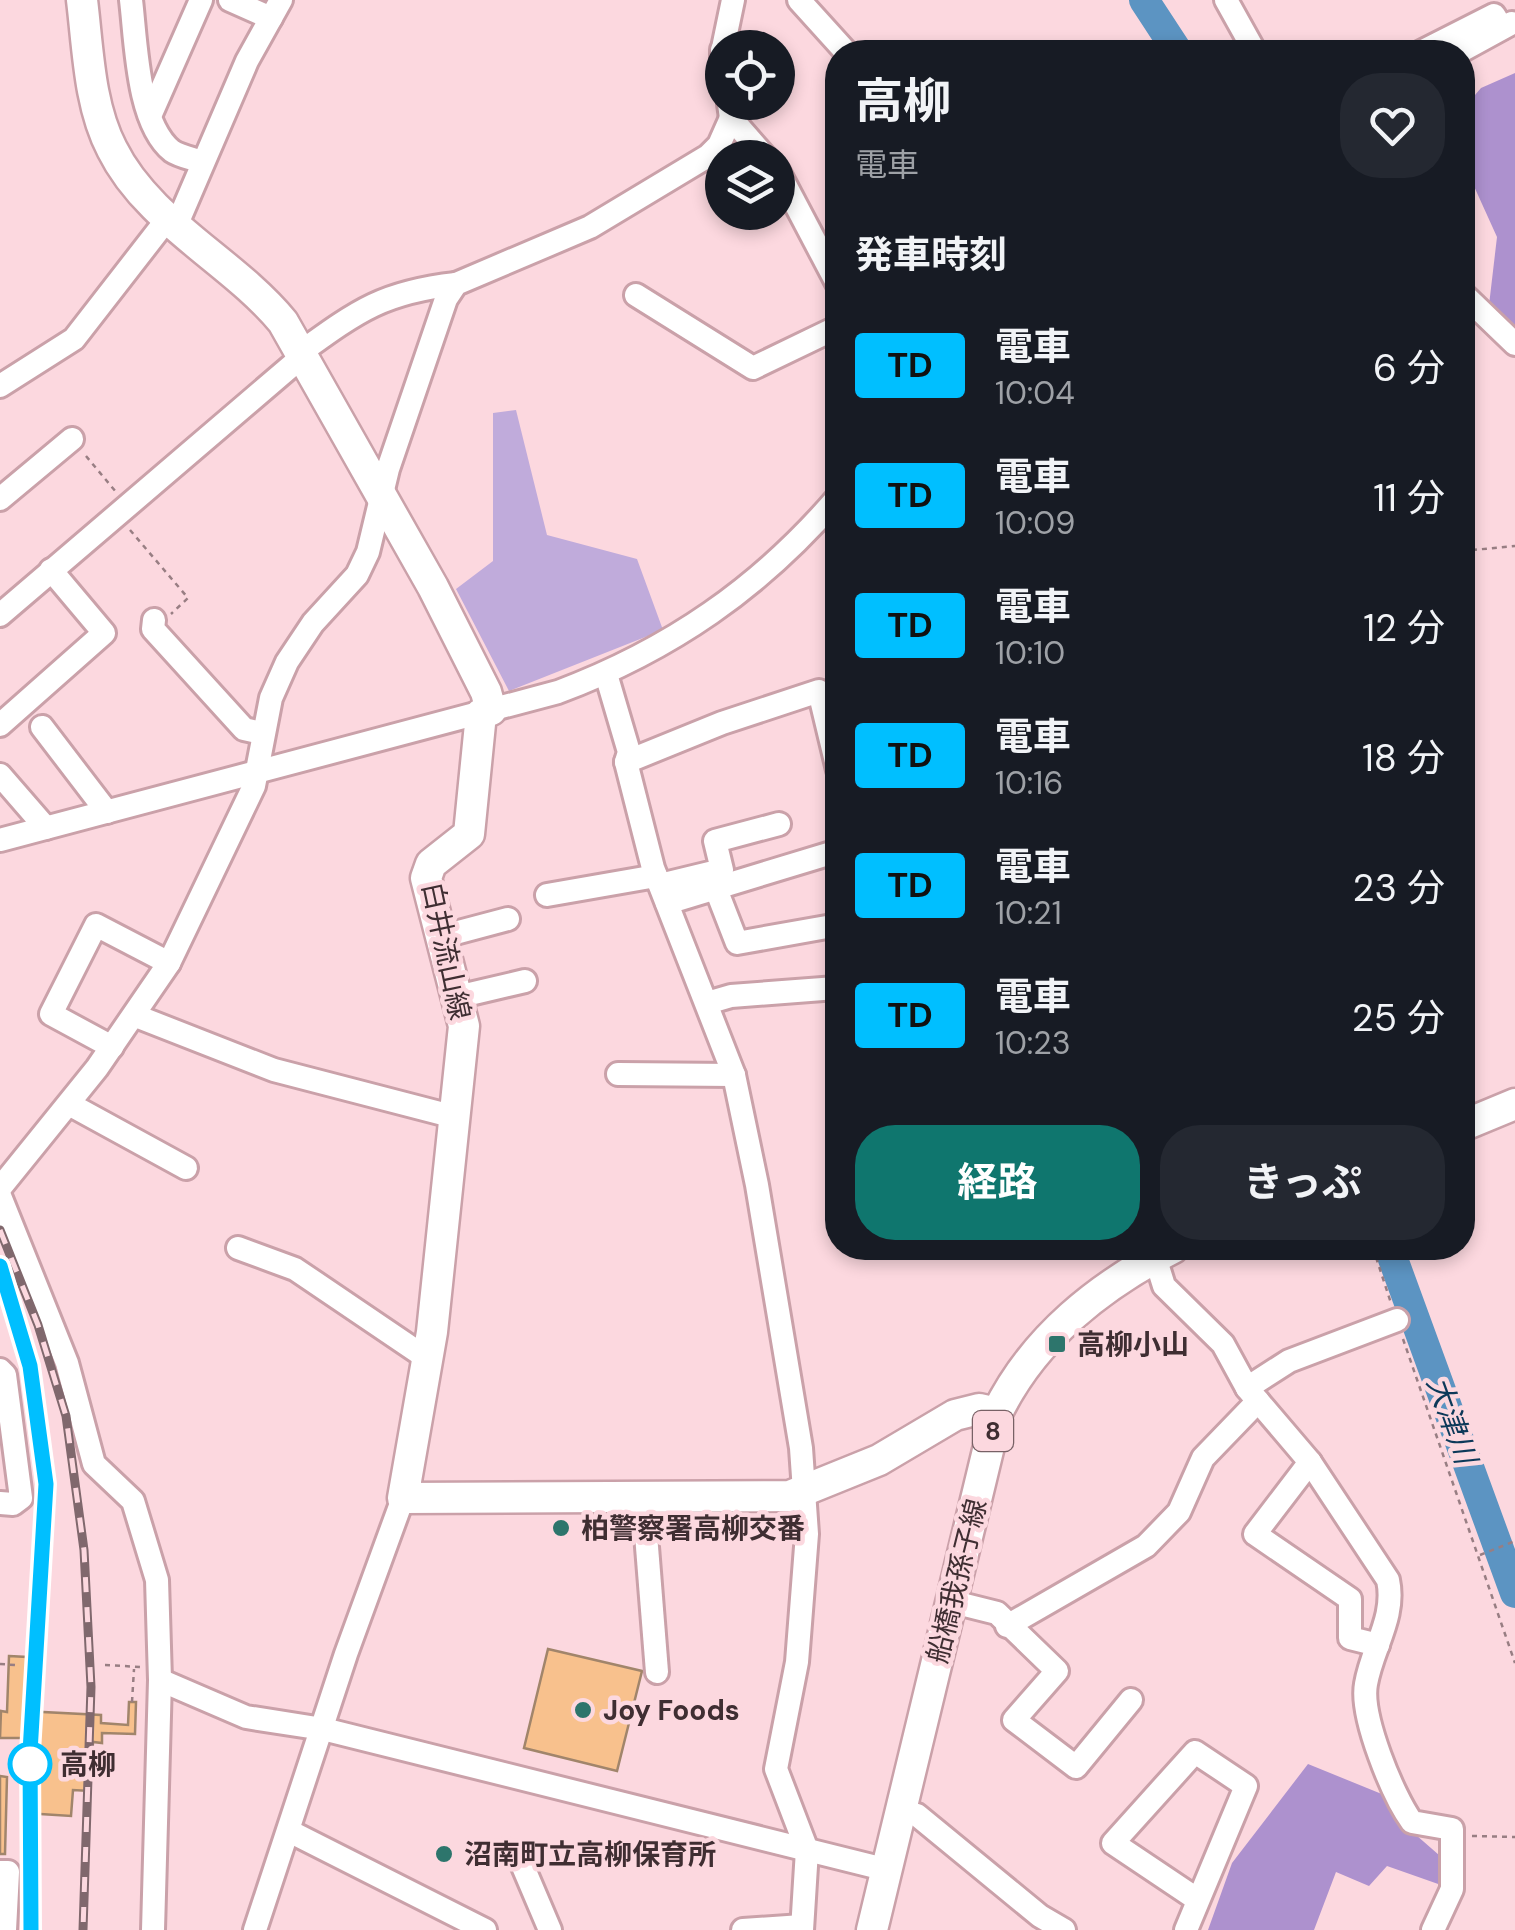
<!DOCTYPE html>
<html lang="ja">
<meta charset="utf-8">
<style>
body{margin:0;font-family:"DM Sans","Noto Sans JP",sans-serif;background:#242831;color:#f1f3f6;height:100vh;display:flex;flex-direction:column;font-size:38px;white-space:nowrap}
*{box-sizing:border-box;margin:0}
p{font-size:32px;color:#9ea1a6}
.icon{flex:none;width:55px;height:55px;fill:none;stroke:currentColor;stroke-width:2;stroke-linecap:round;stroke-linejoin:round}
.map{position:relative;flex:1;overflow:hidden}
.drawer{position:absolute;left:825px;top:40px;width:650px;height:1220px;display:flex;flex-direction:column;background:#171b24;border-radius:40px;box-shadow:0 5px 15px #0003}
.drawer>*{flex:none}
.badge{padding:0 20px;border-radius:8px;font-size:35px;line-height:65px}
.tools{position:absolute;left:705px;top:30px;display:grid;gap:20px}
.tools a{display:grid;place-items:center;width:90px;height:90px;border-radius:50%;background:#171b24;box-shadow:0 5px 15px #0003;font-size:50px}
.map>.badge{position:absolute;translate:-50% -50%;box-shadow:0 0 0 5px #fff}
h2{padding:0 30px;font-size:38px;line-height:90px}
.round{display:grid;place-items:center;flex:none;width:105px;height:105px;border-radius:40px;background:#242831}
.overview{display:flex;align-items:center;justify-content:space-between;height:170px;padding:0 30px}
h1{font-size:48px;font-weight:700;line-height:75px}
.cta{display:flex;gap:20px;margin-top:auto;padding:20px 30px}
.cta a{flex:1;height:115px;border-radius:40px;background:#0f766e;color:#fff;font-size:40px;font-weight:700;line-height:115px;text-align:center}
.cta a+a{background:#242831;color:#f1f3f6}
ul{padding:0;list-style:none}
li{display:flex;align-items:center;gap:30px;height:130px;padding:0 30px}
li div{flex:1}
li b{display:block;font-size:38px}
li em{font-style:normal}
li .badge{min-width:110px;font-weight:700;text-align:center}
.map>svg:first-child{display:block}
</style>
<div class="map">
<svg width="1515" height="1930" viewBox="0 0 1515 1930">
<rect width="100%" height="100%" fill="#fcd8df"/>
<!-- green -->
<polygon fill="#c0abdb" points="516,410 547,535 637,559 663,630 509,691 456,589 493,561 493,413"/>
<!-- forest -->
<g fill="#ad91ce">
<polygon points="1515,73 1515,329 1489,305 1497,237 1463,162 1463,109 1481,88"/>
<polygon points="1308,1764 1394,1799 1408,1828 1447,1862 1441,1885 1387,1866 1369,1886 1336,1872 1314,1930 1208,1930 1232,1863"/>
</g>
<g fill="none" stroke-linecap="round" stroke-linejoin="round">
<!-- river -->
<g stroke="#5c94c2" stroke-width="30">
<polyline points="1144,0 1178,52"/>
<polyline points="1389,1248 1515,1593"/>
</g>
</g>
<!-- building -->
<g fill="#f8c18d" stroke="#a1856b" stroke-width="2.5">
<polygon points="548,1649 642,1671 617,1771 524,1748"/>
<polygon points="9,1656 27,1657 24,1711 101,1715 101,1723 128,1725 129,1702 136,1702 135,1734 102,1733 102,1743 93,1742 90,1791 73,1790 71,1816 25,1813 28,1743 22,1743 22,1738 0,1738 1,1711 7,1712"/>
<polygon points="0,1776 7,1777 5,1854 0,1854"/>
</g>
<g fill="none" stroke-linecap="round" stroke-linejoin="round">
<defs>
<g id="minor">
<path d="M 131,0 C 136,41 137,123 172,151 C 179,156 194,159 202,162"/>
<polyline points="230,0 271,18"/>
<polyline points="799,0 846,52"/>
<polyline points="1226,0 1255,52"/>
<polyline points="723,48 733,0"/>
<polyline points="722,50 722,70"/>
<polyline points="1421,52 1494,15 1502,28"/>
<polyline points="1459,52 1512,23"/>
<polyline points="729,104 731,118 766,158"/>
<polyline points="150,116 201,0"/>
<polyline points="778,171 838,285"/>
<polyline points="177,224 247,61 281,0"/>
<polyline points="1462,293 1515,344"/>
<polyline points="636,295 753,368 838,327"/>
<path d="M 301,352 C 359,310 384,292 456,284"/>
<polyline points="0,386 74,339 168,218"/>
<polyline points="0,499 72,439"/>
<polyline points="0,615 304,355"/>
<polyline points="154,620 153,629 244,729 262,733"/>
<polyline points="606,674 629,752 626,762 653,868 734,1075 757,1185 801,1448 807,1534 797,1662 776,1769 807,1850 802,1930"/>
<polyline points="0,725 104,633 51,570"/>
<polyline points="42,727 107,812"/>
<polyline points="626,762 722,723 819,691 838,770"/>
<polyline points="0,775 46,828"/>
<path d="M 0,840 L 558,692 C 670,650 760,588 838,497"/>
<polyline points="660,885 722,870 715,841 779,824"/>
<polyline points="716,889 737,943 838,925"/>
<polyline points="547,895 656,876"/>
<polyline points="667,903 838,851"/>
<polyline points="440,937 508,919"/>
<polyline points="457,997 525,981"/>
<polyline points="707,1003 731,996 836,988"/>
<polyline points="136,1016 274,1070 455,1117"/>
<polyline points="112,1047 51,1014 96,925 169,963"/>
<polyline points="618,1074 734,1075"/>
<polyline points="69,1104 186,1168"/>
<polyline points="0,1188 97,1068 169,963 254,786 271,698 287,662 313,623 357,575 368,552 388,469 446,299 456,284 590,227 708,156 719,145 731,118"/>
<polyline points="0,1196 67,1363 94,1464 133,1501 157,1580 160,1680 153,1930"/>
<polyline points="238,1248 295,1269 428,1359"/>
<path d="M 1155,1257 L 1164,1286 L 1223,1344 L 1247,1388 L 1310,1462 L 1388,1580 C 1396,1617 1372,1648 1366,1684 C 1360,1716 1393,1796 1412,1822 L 1452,1829 L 1452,1889 L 1433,1930"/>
<polyline points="0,1370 5,1375 21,1498 13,1504 0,1503"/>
<polyline points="1247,1388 1289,1361 1397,1320"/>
<polyline points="1310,1462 1255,1534 1350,1599 1350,1638 1378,1645"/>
<polyline points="643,1497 657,1672"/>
<polyline points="953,1602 997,1613 1057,1671 1014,1720 1076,1767 1131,1700"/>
<polyline points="1007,1626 1146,1546 1179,1512 1203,1458 1258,1401"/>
<polyline points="160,1680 246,1717 323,1729 884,1869"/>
<polyline points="900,1810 917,1815 1040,1916 1064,1930"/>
<polyline points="289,1831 485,1930"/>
<polyline points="519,1857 550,1930"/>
<polyline points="0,1872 8,1872 5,1930"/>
<polyline points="255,1930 346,1654 403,1498"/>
<polyline points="743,1930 802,1926"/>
<polyline points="1186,1930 1246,1786 1195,1752 1113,1843 1198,1900"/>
</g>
<g id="major">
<path d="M 82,0 C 88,49 89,105 112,149 C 148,222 233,261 283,322 L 433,587 L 486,692 L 491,710 L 481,714 L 469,834 L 431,864 L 426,878 L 464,1026 L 432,1332 L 403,1498 L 790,1496 L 879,1460 L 955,1415 L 979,1409 L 997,1413"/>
<polyline points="1462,1126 1515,1104"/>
<path d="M 872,1930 L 997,1413 C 1034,1337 1100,1286 1173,1248"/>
</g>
</defs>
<!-- minor casing -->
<use href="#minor" stroke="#caa1a9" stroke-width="28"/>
<!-- major casing -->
<use href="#major" stroke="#caa1a9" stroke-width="35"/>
<!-- path -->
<g stroke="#987e83" stroke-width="2.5" stroke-dasharray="5 5" stroke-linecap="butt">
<polyline points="86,456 116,492"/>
<polyline points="130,530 188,598 171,614"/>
<polyline points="1462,551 1515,546"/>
<polyline points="1373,1248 1391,1303"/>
<polyline points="1403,1339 1515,1663"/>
<polyline points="1480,1555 1515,1541"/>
<polyline points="0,1664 15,1665"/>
<polyline points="105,1665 141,1667"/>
<polyline points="132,1702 134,1669"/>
<polyline points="1472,1836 1515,1837"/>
</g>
<!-- minor -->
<use href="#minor" stroke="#fff" stroke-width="22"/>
<!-- major -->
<use href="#major" stroke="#fff" stroke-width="30"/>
<defs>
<g id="rail">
<polyline points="0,1230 38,1325 66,1416 84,1550 91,1687 83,1930"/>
<polyline points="3,1276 30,1366 46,1484 30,1752 31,1930"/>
</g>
</defs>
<!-- rail casing -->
<use href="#rail" stroke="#80686d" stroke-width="9"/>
<!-- rail -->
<use href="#rail" stroke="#fcd8df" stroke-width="5" stroke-dasharray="15" stroke-linecap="butt"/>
</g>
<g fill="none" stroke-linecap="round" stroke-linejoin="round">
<defs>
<polyline id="line" points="0,1266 30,1366 46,1484 30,1752 31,1930"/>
</defs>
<!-- line casing -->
<use href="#line" stroke="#fff" stroke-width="22"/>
<!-- line -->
<use href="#line" stroke="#00bfff" stroke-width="15"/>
</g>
<!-- markers -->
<g fill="#2d756c" stroke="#fcd8df" stroke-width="4">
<rect x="1047" y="1334" width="20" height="20" rx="5"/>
<circle cx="561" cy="1528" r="10"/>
<circle cx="583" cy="1710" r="10"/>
<circle cx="444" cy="1854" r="10"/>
</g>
<circle fill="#fff" stroke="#00bfff" stroke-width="5" cx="30" cy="1764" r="20"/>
<g text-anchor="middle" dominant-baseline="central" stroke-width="9" stroke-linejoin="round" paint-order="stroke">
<!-- shield labels -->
<rect fill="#fcd8df" stroke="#786166" stroke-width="2.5" x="973" y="1411" width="40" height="40" rx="8"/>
<g font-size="25" font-weight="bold" fill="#3f2e32">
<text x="993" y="1431">8</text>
</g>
<!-- street labels -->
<g font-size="28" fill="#3f2e32" stroke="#fcd8df">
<text transform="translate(446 951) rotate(78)">白井流山線</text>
<text transform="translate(957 1581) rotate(-76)">船橋我孫子線</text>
</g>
<!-- poi labels -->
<g font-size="28" font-weight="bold" fill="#3f2e32" stroke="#fcd8df" text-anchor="start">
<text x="1077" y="1344">高柳小山</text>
<text x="581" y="1528">柏警察署高柳交番</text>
<text x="603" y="1710">Joy Foods</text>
<text x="464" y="1854">沼南町立高柳保育所</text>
</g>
<!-- stop labels -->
<g font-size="28" font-weight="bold" fill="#3f2e32" stroke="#fcd8df" text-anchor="start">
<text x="60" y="1764">高柳</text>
</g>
<!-- water labels -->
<g font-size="30" font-style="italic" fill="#0d3959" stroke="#fcd8df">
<text transform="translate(1452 1420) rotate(70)">大津川</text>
</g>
</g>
</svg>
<div class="tools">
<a><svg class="icon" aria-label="locate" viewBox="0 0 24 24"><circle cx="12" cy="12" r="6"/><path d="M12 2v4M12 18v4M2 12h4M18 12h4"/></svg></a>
<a><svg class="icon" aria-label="layers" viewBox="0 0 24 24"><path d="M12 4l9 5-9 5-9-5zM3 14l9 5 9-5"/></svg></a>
</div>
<section class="drawer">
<div class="overview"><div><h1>高柳</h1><p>電車</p></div><a class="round"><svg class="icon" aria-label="heart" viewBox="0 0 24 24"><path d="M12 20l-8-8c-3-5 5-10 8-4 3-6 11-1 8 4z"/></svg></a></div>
<h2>発車時刻</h2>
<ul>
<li><span class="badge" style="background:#00bfff;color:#111">TD</span><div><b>電車</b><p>10:04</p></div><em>6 分</em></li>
<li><span class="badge" style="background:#00bfff;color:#111">TD</span><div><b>電車</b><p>10:09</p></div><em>11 分</em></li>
<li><span class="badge" style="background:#00bfff;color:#111">TD</span><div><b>電車</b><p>10:10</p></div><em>12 分</em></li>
<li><span class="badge" style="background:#00bfff;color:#111">TD</span><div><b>電車</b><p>10:16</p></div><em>18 分</em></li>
<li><span class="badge" style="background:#00bfff;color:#111">TD</span><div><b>電車</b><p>10:21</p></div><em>23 分</em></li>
<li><span class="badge" style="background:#00bfff;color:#111">TD</span><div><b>電車</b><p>10:23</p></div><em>25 分</em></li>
</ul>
<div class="cta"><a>経路</a><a>きっぷ</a></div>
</section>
</div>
